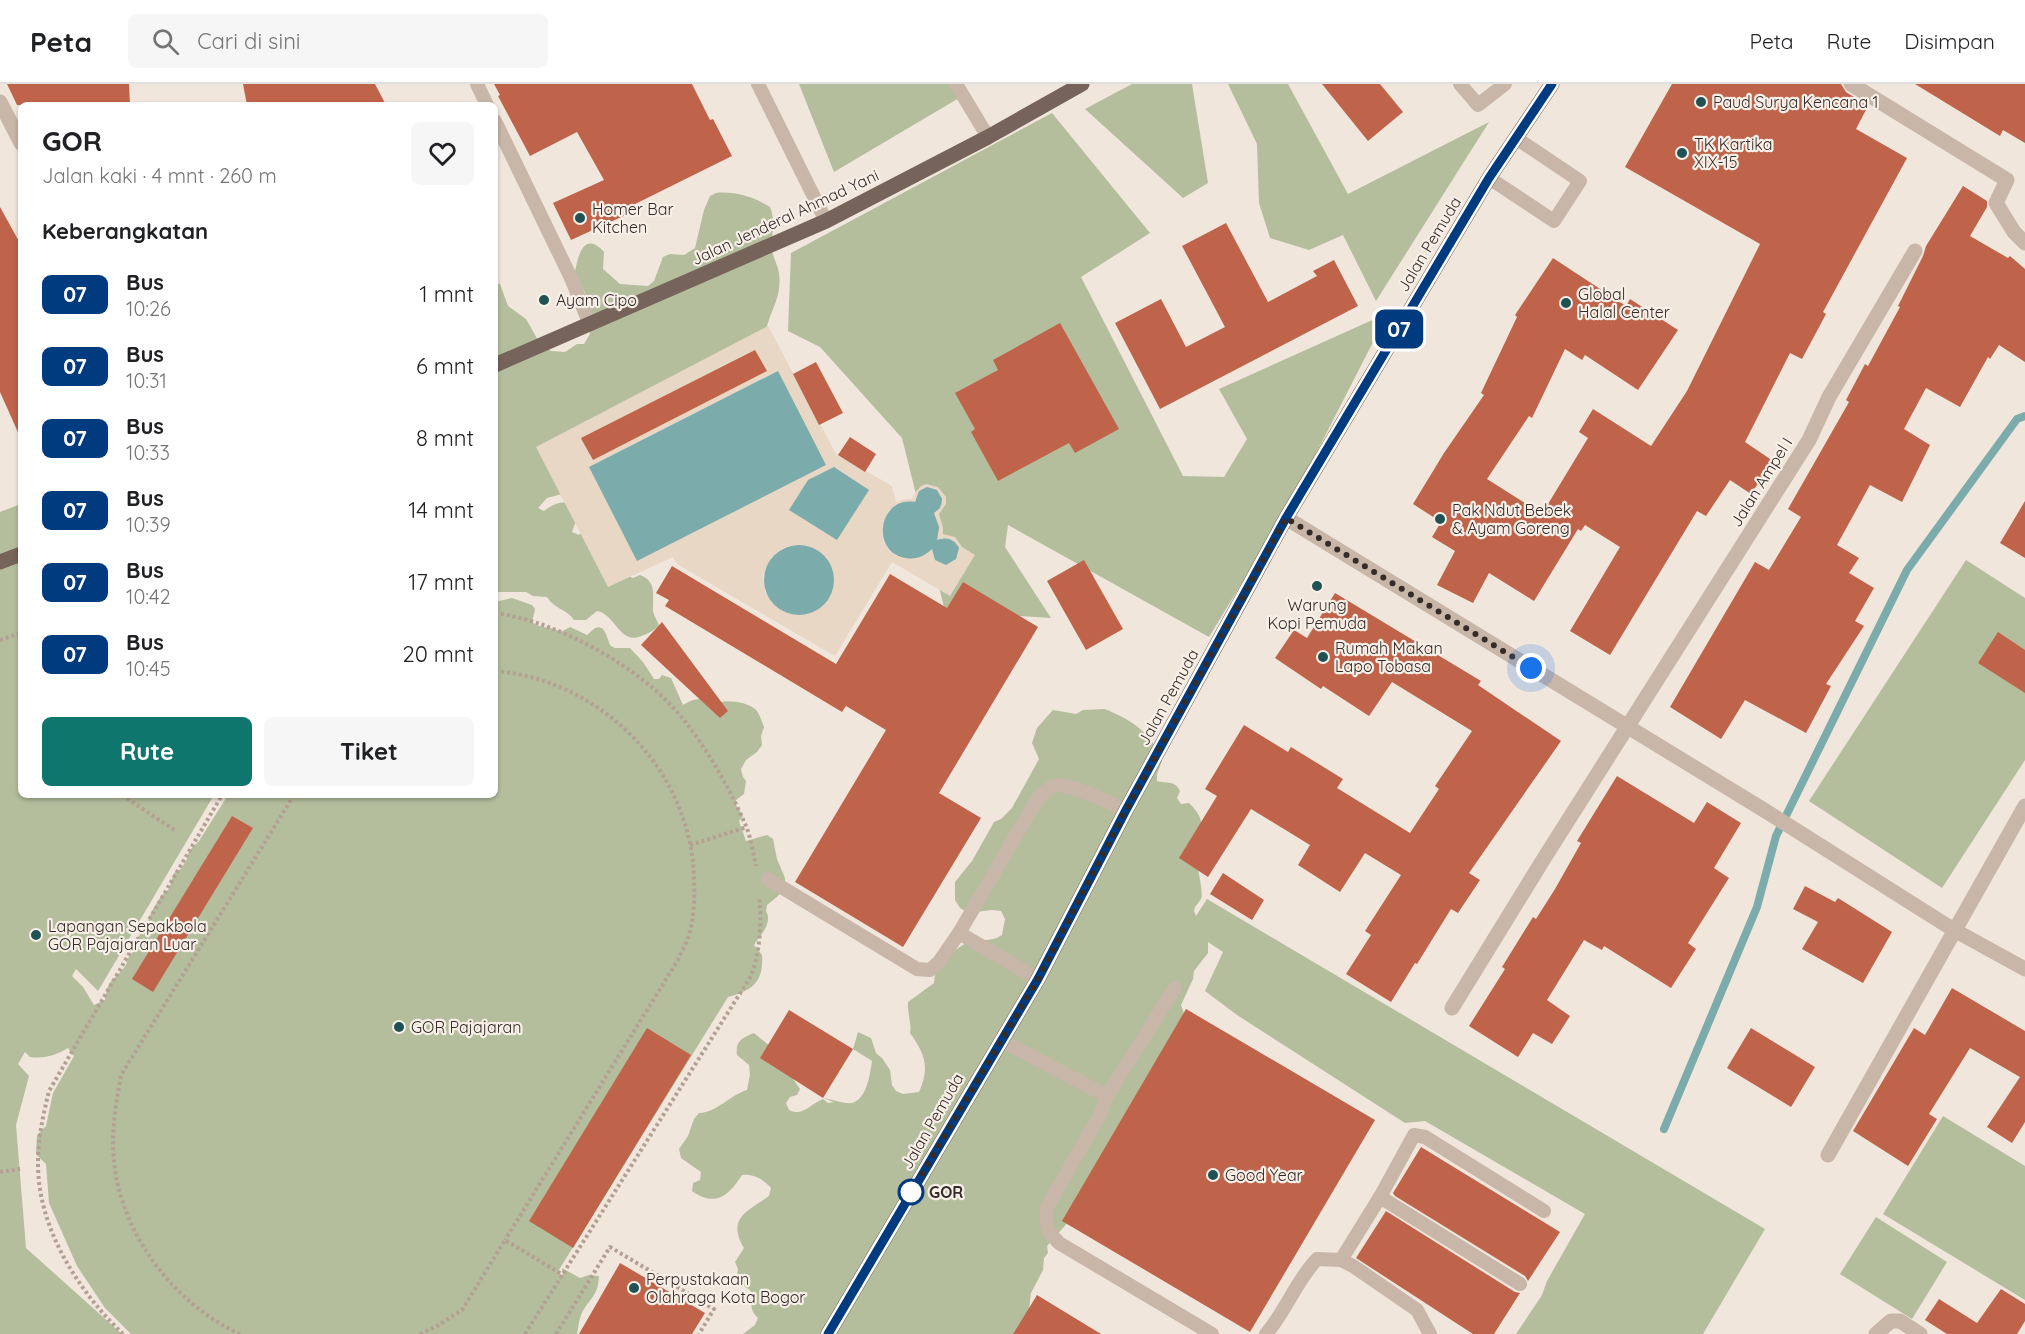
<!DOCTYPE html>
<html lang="id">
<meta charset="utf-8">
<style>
body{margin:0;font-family:Quicksand,sans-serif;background:#f6f6f6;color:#202124;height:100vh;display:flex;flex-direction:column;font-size:22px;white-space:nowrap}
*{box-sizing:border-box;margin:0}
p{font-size:20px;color:#757577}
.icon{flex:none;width:33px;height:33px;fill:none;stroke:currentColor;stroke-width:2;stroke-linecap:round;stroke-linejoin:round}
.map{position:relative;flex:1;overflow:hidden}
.side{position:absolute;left:18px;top:18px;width:480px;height:696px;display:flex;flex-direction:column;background:#fff;border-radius:9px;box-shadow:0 2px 4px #0004}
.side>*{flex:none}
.badge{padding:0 12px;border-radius:9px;font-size:21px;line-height:39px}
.you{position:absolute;width:30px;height:30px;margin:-15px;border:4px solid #fff;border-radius:50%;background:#1a73e8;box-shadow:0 0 0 9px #1a73e833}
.map>.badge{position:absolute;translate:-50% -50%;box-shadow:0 0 0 3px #fff}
h2{padding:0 24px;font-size:22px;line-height:54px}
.round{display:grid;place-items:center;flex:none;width:63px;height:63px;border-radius:9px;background:#f6f6f6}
.overview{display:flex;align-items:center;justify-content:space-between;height:102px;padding:0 24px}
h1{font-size:28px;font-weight:800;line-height:45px}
.button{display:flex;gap:12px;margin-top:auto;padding:12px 24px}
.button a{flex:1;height:69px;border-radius:9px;background:#0f766e;color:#fff;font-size:24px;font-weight:800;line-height:69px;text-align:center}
.button a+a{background:#f6f6f6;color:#202124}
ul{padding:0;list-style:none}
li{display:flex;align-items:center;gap:18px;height:72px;padding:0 24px}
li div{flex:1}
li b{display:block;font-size:22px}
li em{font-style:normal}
li .badge{min-width:66px;font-weight:700;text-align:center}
header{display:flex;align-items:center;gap:36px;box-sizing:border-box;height:84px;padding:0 30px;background:#fff;border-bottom:2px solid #e0e0e0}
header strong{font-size:28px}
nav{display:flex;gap:33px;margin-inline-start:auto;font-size:21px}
.search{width:420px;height:54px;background:#f6f6f6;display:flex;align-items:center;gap:15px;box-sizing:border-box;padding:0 21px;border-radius:9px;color:#757577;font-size:22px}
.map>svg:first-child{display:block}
</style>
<header>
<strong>Peta</strong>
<div class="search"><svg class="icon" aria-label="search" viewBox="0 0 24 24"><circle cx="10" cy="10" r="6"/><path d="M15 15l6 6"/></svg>Cari di sini</div>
<nav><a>Peta</a><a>Rute</a><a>Disimpan</a></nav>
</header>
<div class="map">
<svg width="2025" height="1250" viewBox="0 0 2025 1250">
<rect width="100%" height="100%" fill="#f0e6dc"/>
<!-- green -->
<g fill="#b4be9d">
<polygon points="799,0 949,0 959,14 834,88"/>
<polygon points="1132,0 1192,0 1208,99 1183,114 1085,25"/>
<polygon points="1228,0 1288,0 1348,110 1489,38 1376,217 1343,151 1309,166 1270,154 1259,119 1257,60"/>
<polygon points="1052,29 1150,149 1081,193 1183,392 1224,393 1247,355 1219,305 1388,229 1291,418 1209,553 1008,441 1005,463 1051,534 945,527 902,354 820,263 788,247 791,169"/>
<path d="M 716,109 C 735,107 754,113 770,123 C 776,137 771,151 772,166 C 773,174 778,181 779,189 C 781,205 777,216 771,230 C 768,237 768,242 764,248 L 587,372 L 562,410 L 547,414 L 538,424 L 544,427 C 553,420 560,417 571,419 L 577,434 L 572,448 L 579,451 L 584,446 L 626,491 L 633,494 L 640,491 C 656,497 653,509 653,523 C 652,529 657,536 659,541 C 653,547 651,548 644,551 C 619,563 617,531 597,527 L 586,536 L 574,536 C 567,525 554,525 547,513 L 533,512 L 526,508 L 495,508 L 495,199 L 500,200 L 508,222 L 526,235 L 538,256 L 551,267 L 565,268 L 577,260 L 584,260 L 590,250 L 580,213 L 585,209 L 579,197 L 574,193 C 577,177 582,144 604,168 L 603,185 L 620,200 L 648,202 L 654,197 L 663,173 L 670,170 L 684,171 L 695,164 L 704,126 L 710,112 Z"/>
<path d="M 21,420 L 21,711 L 214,711 L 98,907 L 76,885 L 72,892 L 83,903 L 94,921 L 105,916 C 109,894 110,900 123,885 C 129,880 125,875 133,868 L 134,859 L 145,844 L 152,827 L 161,812 L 169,805 L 174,789 L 181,785 L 187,775 L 189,767 L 199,757 L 228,711 L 495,711 L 495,518 L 512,514 L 532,521 L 535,525 L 532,538 C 541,545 551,542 561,548 L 570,543 L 587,551 C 590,549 592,546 595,544 C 606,539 607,557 611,562 L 615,564 L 630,564 L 643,578 L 654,595 L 659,595 L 662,591 L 671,594 L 683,621 C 695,613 705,613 717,619 C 727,615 747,618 755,625 C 759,628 762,638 764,643 L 761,652 L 762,661 L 757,668 L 746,676 L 741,685 L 743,693 L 746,697 L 744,710 L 736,716 L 736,721 L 743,732 L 739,737 L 746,757 L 767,751 L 773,755 L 777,775 L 785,794 L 785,801 L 778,812 L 767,821 L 766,827 C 773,839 761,850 754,861 L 762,871 C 764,898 752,907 728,913 L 557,1189 L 563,1191 L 562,1184 L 580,1194 L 589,1191 L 599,1192 C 598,1214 588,1215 581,1231 C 579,1237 578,1244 577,1250 L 131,1250 L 105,1224 L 77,1182 L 49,1119 L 46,1080 L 36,1070 L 37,1051 L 46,1042 L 53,1009 L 74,972 L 68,964 C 56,971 45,975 30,973 L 25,968 L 18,980 L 29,992 L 16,1041 L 26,1164 L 122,1250 L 0,1250 L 0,428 Z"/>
<polygon points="1966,476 2025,514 2025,676 1942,804 1809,717"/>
<path d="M 1105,625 C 1133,637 1151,648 1162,677 L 1157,690 L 1157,697 C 1167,700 1175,696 1180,707 L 1177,714 L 1181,720 L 1189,719 C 1193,723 1198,728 1200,734 C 1205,746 1197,760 1197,772 C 1196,782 1204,807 1201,815 C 1198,820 1195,821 1194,827 L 1196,832 L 1207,815 L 1765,1145 L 1703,1250 L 1516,1250 L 1542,1211 L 1547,1197 L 1585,1130 L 1425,1037 L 1405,1039 L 1237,931 L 1205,907 L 1223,868 L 1208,858 L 1208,869 L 1194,887 L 1193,895 L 1181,921 L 1186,935 L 1069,1137 L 1047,1162 L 1048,1169 L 1044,1174 L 1043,1186 L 1031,1209 L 1029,1225 L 1020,1250 L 743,1250 L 755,1241 L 758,1234 C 751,1227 750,1222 753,1213 L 750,1206 L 736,1197 L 738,1185 L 735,1178 L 744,1164 C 726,1134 748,1127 769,1112 L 771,1104 C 763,1095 754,1090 742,1091 C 729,1111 716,1124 692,1107 L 693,1099 L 700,1096 L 701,1088 L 681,1074 L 679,1065 L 688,1052 L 694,1035 L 699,1029 C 718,1028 730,1011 747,1006 L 750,990 L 749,981 L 737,971 C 735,957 742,954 754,949 L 771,963 L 800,1005 L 797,1011 L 790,1013 L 786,1019 L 789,1026 C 803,1033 810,1020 823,1015 L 828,1019 L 834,1018 L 823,1014 C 832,1015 843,1020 852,1019 C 867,1015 870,990 872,977 L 853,965 L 858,948 L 871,954 L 876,969 L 882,974 L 890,986 L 892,1001 L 896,1007 L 903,1010 L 919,1008 C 930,983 925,970 910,949 C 912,942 907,927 908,918 L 934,899 L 935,890 C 944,879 955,862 970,858 C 981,855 992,858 1002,851 L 1005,835 L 1001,827 L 992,826 L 968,829 L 960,824 L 955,816 L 955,798 L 972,777 L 994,738 L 1001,735 L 1012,724 L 1039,675 L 1032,659 L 1037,644 L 1053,626 L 1076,630 L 1083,626 Z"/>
<polygon points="1943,1032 2025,1082 2025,1216 1883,1130"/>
<polygon points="1876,1133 1947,1178 1912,1235 1840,1190"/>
</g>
<!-- plaza -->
<path fill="#e7d7c4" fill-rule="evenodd" d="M 768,242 L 836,370 L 892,402 L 896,418 L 905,415 L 912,415 L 914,410 L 921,402 L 926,400 L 938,403 L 946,413 L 946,420 L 939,430 L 943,443 L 943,450 L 955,453 L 962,463 L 975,471 L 950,512 L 892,478 L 835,572 L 677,480 L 673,473 L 608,503 L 536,363 ZM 755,266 L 766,287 L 593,376 L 581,355 ZM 942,413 L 942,420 L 933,429 L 939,443 L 937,456 L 955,458 L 959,465 L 932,465 L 896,472 L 888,465 L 883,457 L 882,442 L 889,426 L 906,418 L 915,418 L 916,414 ZM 793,461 L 772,519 L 765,508 L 763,491 L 773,472 L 781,465 Z"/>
<!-- water -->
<g fill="#7cabac">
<polygon points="778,287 826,381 637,477 589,383"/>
<polygon points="834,383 869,406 837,456 789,426 808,396"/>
<path d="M 927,403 L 937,406 L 942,415 L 940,424 L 934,429 L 939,443 L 937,456 C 947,453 953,454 959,464 L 956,475 L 946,481 L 935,476 L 932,465 C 924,472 917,476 906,474 C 870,469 878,412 915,418 L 919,407 Z"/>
<circle cx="799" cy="496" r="35"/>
</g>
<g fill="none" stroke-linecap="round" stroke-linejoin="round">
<!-- stream -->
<polyline stroke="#7cabac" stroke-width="8" points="1664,1045 1757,823 1776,752 1907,486 2017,335 2025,332"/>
</g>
<!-- building -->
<g fill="#bf644b">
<polygon points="7,0 129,0 130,21 17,21"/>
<polygon points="243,0 375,0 386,21 247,21"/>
<polygon points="494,0 692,0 710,36 713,35 732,72 627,124 630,129 571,156 553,119 604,96 577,48 530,72 498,12 500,11"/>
<polygon points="1322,0 1380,0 1403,28 1368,57"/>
<polygon points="1672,0 1841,0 1846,8 1868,22 1856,45 1907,74 1823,228 1826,230 1802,275 1790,269 1745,358 1773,377 1751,410 1730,396 1706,432 1697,427 1610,571 1570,547 1620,463 1585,441 1581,447 1578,445 1534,517 1489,489 1473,519 1437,501 1455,467 1432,453 1441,438 1413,420 1444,369 1484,311 1481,309 1517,233 1515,231 1553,174 1626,222 1630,215 1678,246 1638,306 1585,271 1582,276 1565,265 1532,334 1529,332 1487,395 1542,430 1588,354 1579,348 1593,325 1651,362 1687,307 1760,160 1625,83"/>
<polygon points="1915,0 2025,0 2025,59 2003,46 2000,52"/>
<polygon points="1963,102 1987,117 1987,123 1970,152 2008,174 2010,172 2025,185 2025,278 1999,261 1990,275 1988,273 1960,323 1926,304 1904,345 1930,361 1902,418 1870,401 1837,461 1859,474 1849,489 1874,504 1855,537 1864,542 1826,600 1831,602 1806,649 1745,616 1721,655 1670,623 1755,478 1769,486 1801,433 1788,425 1849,318 1846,316 1865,280 1868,282 1900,223 1898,222 1923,172 1926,162"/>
<polygon points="0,123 21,161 21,355 0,308"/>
<polygon points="1226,139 1268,218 1317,192 1313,187 1334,176 1358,222 1160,325 1115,239 1161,215 1186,263 1225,243 1182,162"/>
<polygon points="1060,239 1119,345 1075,369 1069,359 998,397 971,348 975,345 955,309 998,286 993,276"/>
<polygon points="755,266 767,287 593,376 581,354"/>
<polygon points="816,278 843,329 819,341 793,290"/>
<polygon points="850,353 876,370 865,388 838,371"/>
<polygon points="2025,417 2025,474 2000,459"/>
<polygon points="1084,476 1123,545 1086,566 1047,497"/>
<polygon points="672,482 836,580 890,490 947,524 963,498 1038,543 939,709 981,734 903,863 795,798 886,646 846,622 842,628 665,522 669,516 656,509"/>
<polygon points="1335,509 1481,597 1478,601 1561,657 1469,789 1480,796 1458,829 1451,825 1417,880 1415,879 1391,918 1346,890 1371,851 1365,847 1401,791 1365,769 1340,808 1298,781 1310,761 1251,725 1208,793 1179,774 1217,712 1205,705 1244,641 1288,668 1291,663 1343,695 1337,704 1410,749 1439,705 1435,702 1472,647 1392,598 1369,632 1323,602 1321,605 1275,574 1294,546 1307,554"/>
<polygon points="662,538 728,627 720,634 641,561"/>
<polygon points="1998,548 2025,566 2025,609 1978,579"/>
<polygon points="1617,692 1694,739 1707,718 1741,739 1714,784 1729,794 1688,859 1696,865 1671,904 1604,862 1602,866 1584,856 1547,916 1570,932 1552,960 1533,949 1518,973 1469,942 1505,885 1502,883 1533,833 1536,835 1555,805 1581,759 1577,757"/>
<polygon points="232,732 253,744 153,908 132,895"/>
<polygon points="1223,789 1264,816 1252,836 1210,810"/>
<polygon points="1805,802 1835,818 1838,814 1892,848 1863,899 1802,865 1818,838 1793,825"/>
<polygon points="1952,904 2025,947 2025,1038 2012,1059 1987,1043 2020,993 1970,964 1929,1030 1937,1035 1908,1082 1853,1047 1914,944 1925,951"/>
<polygon points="1186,925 1375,1036 1250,1248 1062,1137"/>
<polygon points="789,926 853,965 823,1014 760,974"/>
<polygon points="647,944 691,971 573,1164 529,1137"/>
<polygon points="1751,944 1815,983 1791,1023 1727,984"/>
<polygon points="1421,1063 1560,1148 1528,1197 1525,1192 1395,1112 1393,1109"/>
<polygon points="1386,1127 1515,1208 1520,1209 1494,1250 1473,1250 1356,1174"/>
<polygon points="620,1179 705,1229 692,1250 579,1250"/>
<polygon points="2001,1205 2025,1220 2025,1237 2017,1250 1947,1250 1925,1236 1939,1215 1977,1239"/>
<polygon points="1037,1211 1101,1250 1013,1250"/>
</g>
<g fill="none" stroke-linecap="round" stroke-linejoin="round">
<!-- path -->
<g stroke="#b3a093" stroke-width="4" stroke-dasharray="3 3" stroke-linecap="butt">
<path d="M 495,529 C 558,537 644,585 683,635 C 708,666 730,705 746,742 C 751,754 753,769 756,782"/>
<polyline points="0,556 21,549"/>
<path d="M 495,587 C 602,596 692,687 694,796 C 695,814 694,834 689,851 C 687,859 681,868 678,876 L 505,1156"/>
<polyline points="122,711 176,747"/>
<polyline points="690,761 747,743"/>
<polyline points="0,1088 20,1085"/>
<path d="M 123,1250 C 78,1207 38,1144 38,1080 C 38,1055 43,1031 49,1007 L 222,711"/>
<path d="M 240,1250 C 174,1220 121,1150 114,1077 C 111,1047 116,1020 121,991 L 294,711"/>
<polyline points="420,1250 437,1242 462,1226 505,1156 563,1191"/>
<path d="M 525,1250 L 751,892 C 760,869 762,838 759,813"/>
<polyline points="556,1250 610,1163 714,1225 699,1250"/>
</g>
<!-- lane -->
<g stroke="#c8b6a8" stroke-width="14">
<polyline points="477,0 487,21"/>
<polyline points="758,0 826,137"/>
<polyline points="956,0 988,53"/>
<polyline points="1460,0 1478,21 1505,0"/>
<polyline points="495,37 571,194 590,241"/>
<polyline points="1489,94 1554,137 1580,97 1516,54"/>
<path d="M 768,795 L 917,885 L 930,886 L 939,878 L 959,849 L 1038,714 C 1043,710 1047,705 1053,702 C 1067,697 1111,720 1126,726"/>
<polyline points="959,849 1038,895"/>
<path d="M 1000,956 L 1107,1012 L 1101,1029 L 1047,1123 C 1045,1141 1046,1146 1059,1159 L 1212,1250"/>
<polyline points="1107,1012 1175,904"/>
<polyline points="1380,1113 1520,1200"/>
<polyline points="1341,1176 1380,1113 1414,1051 1425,1053 1544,1127"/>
<path d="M 1266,1250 C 1286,1227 1296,1197 1317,1175 L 1341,1176 L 1353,1182 L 1417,1226 L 1430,1250"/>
</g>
<!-- street -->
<g stroke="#c8b6a8" stroke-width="15">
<polyline points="1851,0 2007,96 1996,119 2014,148 2025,159"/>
<polyline points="0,18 21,59"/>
<polyline points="1286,434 1764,726 1954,846 2025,885"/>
<polyline points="1452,924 1543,776 1809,356 1829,313 1915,167"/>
<polyline points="1828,1071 2025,722"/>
<polyline points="1876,1250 1891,1237 1900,1237 1920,1250"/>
</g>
<!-- primary -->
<g stroke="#76635a" stroke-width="15">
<polyline points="495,281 826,137 988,53 1082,0"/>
<polyline points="0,478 21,470"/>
<polyline points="828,1250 1038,895 1126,726 1286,434 1489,94 1552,0"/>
</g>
</g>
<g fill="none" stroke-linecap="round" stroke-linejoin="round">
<defs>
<polyline id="line" points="828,1250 1038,895 1126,726 1286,434 1489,94 1552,0"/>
</defs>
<!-- line casing -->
<use href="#line" stroke="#fff" stroke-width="14"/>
<!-- line -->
<use href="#line" stroke="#003b80" stroke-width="9"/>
<!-- walk -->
<polyline stroke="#352c28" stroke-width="6" stroke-dasharray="0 10.8" points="911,1108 1038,895 1126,726 1286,434 1531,584"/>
</g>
<!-- markers -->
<g fill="#205254" stroke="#f8f0e8" stroke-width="2">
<circle cx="1701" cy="18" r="6"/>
<circle cx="1682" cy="69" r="6"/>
<circle cx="580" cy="134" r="6"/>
<circle cx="544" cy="216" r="6"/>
<circle cx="1566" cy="219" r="6"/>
<circle cx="1440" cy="435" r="6"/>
<circle cx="1317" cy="502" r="6"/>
<circle cx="1323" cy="573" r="6"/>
<circle cx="36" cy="851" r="6"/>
<circle cx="399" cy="943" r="6"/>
<circle cx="1213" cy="1091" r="6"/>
<circle cx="634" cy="1204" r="6"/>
</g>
<circle fill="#fff" stroke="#003b80" stroke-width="3" cx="911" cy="1108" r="12"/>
<g text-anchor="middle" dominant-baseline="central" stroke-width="4.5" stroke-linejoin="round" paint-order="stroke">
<!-- poi labels -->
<g font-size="16" fill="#352c28" stroke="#f8f0e8" text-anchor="start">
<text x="1713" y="18">Paud Surya Kencana 1</text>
<text x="1694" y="60">TK Kartika<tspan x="1694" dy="18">XIX-15</tspan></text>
<text x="592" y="125">Homer Bar<tspan x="592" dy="18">Kitchen</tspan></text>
<text x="1578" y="210">Global<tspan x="1578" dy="18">Halal Center</tspan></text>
<text x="556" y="216">Ayam Cipo</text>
<text x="1452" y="426">Pak Ndut Bebek<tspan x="1452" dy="18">&amp; Ayam Goreng</tspan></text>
<text x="1317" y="521" text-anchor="middle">Warung<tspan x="1317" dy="18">Kopi Pemuda</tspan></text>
<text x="1335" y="564">Rumah Makan<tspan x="1335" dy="18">Lapo Tobasa</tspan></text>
<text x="48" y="842">Lapangan Sepakbola<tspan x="48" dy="18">GOR Pajajaran Luar</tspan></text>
<text x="411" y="943">GOR Pajajaran</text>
<text x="1225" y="1091">Good Year</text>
<text x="646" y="1195">Perpustakaan<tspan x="646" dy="18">Olahraga Kota Bogor</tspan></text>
</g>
<!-- street labels -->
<g font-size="16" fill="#352c28" stroke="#f8f0e8">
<text transform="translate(785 133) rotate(-25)">Jalan Jenderal Ahmad Yani</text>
<text transform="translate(1429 160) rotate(-59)">Jalan Pemuda</text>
<text transform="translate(1761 398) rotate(-58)">Jalan Ampel I</text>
<text transform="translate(1168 613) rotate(-61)">Jalan Pemuda</text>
<text transform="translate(932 1037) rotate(-60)">Jalan Pemuda</text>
</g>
<!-- stop labels -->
<g font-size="16" font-weight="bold" fill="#352c28" stroke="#f8f0e8" text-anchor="start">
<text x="929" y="1108">GOR</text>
</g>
</g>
</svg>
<div class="you" style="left:1531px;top:584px"></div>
<b class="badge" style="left:1399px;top:245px;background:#003b80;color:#fff">07</b>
<section class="side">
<div class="overview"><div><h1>GOR</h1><p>Jalan kaki · 4 mnt · 260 m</p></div><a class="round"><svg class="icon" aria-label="heart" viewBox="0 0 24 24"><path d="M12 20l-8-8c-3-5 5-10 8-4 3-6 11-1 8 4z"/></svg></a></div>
<h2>Keberangkatan</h2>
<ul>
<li><span class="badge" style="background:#003b80;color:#fff">07</span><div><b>Bus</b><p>10:26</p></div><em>1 mnt</em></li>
<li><span class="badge" style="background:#003b80;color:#fff">07</span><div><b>Bus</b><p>10:31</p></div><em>6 mnt</em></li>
<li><span class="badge" style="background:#003b80;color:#fff">07</span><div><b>Bus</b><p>10:33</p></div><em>8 mnt</em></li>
<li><span class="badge" style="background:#003b80;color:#fff">07</span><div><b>Bus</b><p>10:39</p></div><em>14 mnt</em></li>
<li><span class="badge" style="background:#003b80;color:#fff">07</span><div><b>Bus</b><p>10:42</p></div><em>17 mnt</em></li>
<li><span class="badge" style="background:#003b80;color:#fff">07</span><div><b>Bus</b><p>10:45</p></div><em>20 mnt</em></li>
</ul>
<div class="button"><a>Rute</a><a>Tiket</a></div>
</section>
</div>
